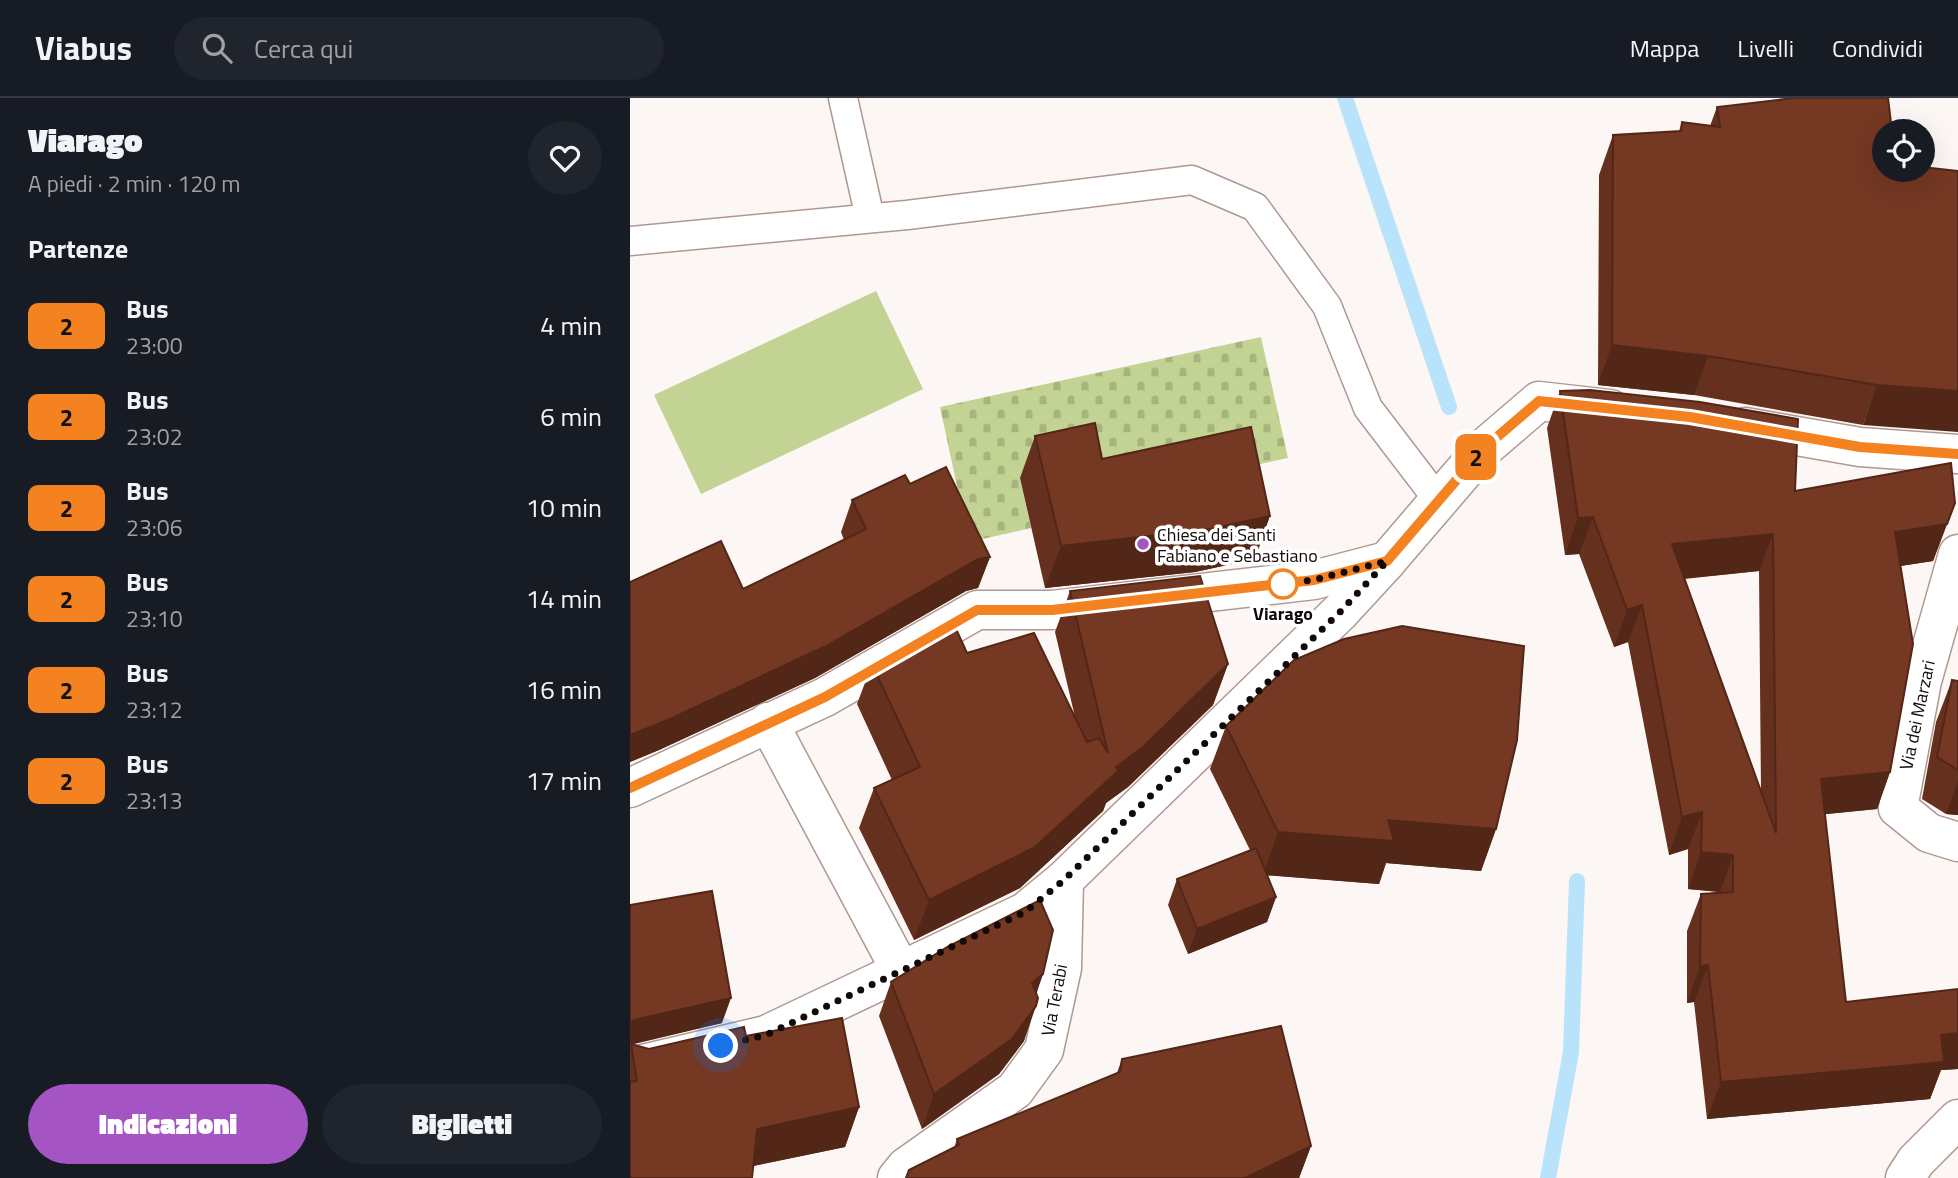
<!DOCTYPE html>
<html lang="it">
<meta charset="utf-8">
<style>
body{margin:0;font-family:"Titillium Web",sans-serif;background:#20242c;color:#f1f3f6;height:100vh;display:flex;flex-direction:column;font-size:26px;white-space:nowrap}
*{box-sizing:border-box;margin:0}
p{font-size:23px;color:#9ea1a6}
.icon{flex:none;width:38px;height:38px;fill:none;stroke:currentColor;stroke-width:2;stroke-linecap:round;stroke-linejoin:round}
.map{position:relative;flex:1;overflow:hidden}
.details{display:flex;flex-direction:column;background:#171b24;width:630px}
.details>*{flex:none}
.badge{padding:0 14px;border-radius:10px;font-size:24px;line-height:46px}
.tools{position:absolute;left:1242px;top:21px;display:grid;gap:14px}
.tools a{display:grid;place-items:center;width:63px;height:63px;border-radius:50%;background:#171b24;box-shadow:0 7px 28px #0002;font-size:35px}
.you{position:absolute;width:35px;height:35px;margin:-18px;border:5px solid #fff;border-radius:50%;background:#1a73e8;box-shadow:0 0 0 10px #1a73e833}
.map>.badge{position:absolute;translate:-50% -50%;box-shadow:0 0 0 4px #fff}
h2{padding:0 28px;font-size:26px;line-height:63px}
.round{display:grid;place-items:center;flex:none;width:74px;height:74px;border-radius:37px;background:#20242c}
.headline{display:flex;align-items:center;justify-content:space-between;height:119px;padding:0 28px}
h1{font-size:33px;font-weight:800;line-height:52px}
.primary-button{display:flex;gap:14px;margin-top:auto;padding:14px 28px}
.primary-button a{flex:1;height:80px;border-radius:42px;background:#a554c4;color:#fff;font-size:28px;font-weight:800;line-height:80px;text-align:center}
.primary-button a+a{background:#20242c;color:#f1f3f6}
ul{padding:0;list-style:none}
li{display:flex;align-items:center;gap:21px;height:91px;padding:0 28px}
li div{flex:1}
li b{display:block;font-size:26px}
li em{font-style:normal}
li .badge{min-width:77px;font-weight:700;text-align:center}
header{display:flex;align-items:center;gap:42px;box-sizing:border-box;height:98px;padding:0 35px;background:#171b24;border-bottom:2px solid #363941}
header strong{font-size:33px}
nav{display:flex;gap:38px;margin-inline-start:auto;font-size:24px}
.search{width:490px;height:63px;background:#20242c;display:flex;align-items:center;gap:18px;box-sizing:border-box;padding:0 24px;border-radius:38px;color:#9ea1a6;font-size:26px}
main{display:flex;flex:1;min-height:0}
.map>svg:first-child{display:block}
</style>
<header>
<strong>Viabus</strong>
<div class="search"><svg class="icon" aria-label="search" viewBox="0 0 24 24"><circle cx="10" cy="10" r="6"/><path d="M15 15l6 6"/></svg>Cerca qui</div>
<nav><a>Mappa</a><a>Livelli</a><a>Condividi</a></nav>
</header>
<main>
<section class="details">
<div class="headline"><div><h1>Viarago</h1><p>A piedi · 2 min · 120 m</p></div><a class="round"><svg class="icon" aria-label="heart" viewBox="0 0 24 24"><path d="M12 20l-8-8c-3-5 5-10 8-4 3-6 11-1 8 4z"/></svg></a></div>
<h2>Partenze</h2>
<ul>
<li><span class="badge" style="background:#f58220;color:#111">2</span><div><b>Bus</b><p>23:00</p></div><em>4 min</em></li>
<li><span class="badge" style="background:#f58220;color:#111">2</span><div><b>Bus</b><p>23:02</p></div><em>6 min</em></li>
<li><span class="badge" style="background:#f58220;color:#111">2</span><div><b>Bus</b><p>23:06</p></div><em>10 min</em></li>
<li><span class="badge" style="background:#f58220;color:#111">2</span><div><b>Bus</b><p>23:10</p></div><em>14 min</em></li>
<li><span class="badge" style="background:#f58220;color:#111">2</span><div><b>Bus</b><p>23:12</p></div><em>16 min</em></li>
<li><span class="badge" style="background:#f58220;color:#111">2</span><div><b>Bus</b><p>23:13</p></div><em>17 min</em></li>
</ul>
<div class="primary-button"><a>Indicazioni</a><a>Biglietti</a></div>
</section>
<div class="map">
<svg width="1328" height="1080" viewBox="0 0 1328 1080">
<defs>
<pattern id="cemetery-stones" width="16" height="16" patternUnits="userSpaceOnUse" patternTransform="scale(1.75)"><rect width="16" height="16" fill="#c2d393"/><path d="M2 7V4a2 2 0 0 1 4 0v3zM10 15v-3a2 2 0 0 1 4 0v3z" fill="#a6b47d"/></pattern>
</defs>
<rect width="100%" height="100%" fill="#fcf7f5"/>
<!-- cemetery -->
<polygon fill="url(#cemetery-stones)" points="631,239 658,360 457,403 390,380 401,430 339,444 310,309"/>
<!-- garden -->
<polygon fill="#c2d393" points="246,193 293,291 71,396 24,297"/>
<g fill="none" stroke-linecap="round" stroke-linejoin="round">
<!-- stream -->
<g stroke="#b8e3fb" stroke-width="16">
<polyline points="715,0 819,309"/>
<polyline points="918,1080 941,954 947,783"/>
</g>
<defs>
<g id="service">
<polyline points="213,0 240,120"/>
<polyline points="0,143 277,117 562,82 625,109 697,208 738,310 809,403"/>
</g>
<g id="minor">
<polyline points="1328,456 1292,583 1268,710 1299,735 1328,744"/>
<polyline points="138,624 271,873"/>
<polyline points="0,969 136,937 395,814 434,782 710,514 757,463"/>
<polyline points="267,1080 276,1069 385,992 414,952 432,870 434,782"/>
<polyline points="1275,1080 1286,1063 1328,1021"/>
</g>
<g id="tertiary">
<polyline points="1115,329 1230,349 1328,356"/>
<polyline points="0,690 195,599 347,512 422,512 684,482 757,463 853,351 909,303 980,311"/>
</g>
</defs>
<!-- service casing -->
<use href="#service" stroke="#af9890" stroke-width="31"/>
<!-- minor casing -->
<use href="#minor" stroke="#af9890" stroke-width="41"/>
<!-- tertiary casing -->
<use href="#tertiary" stroke="#af9890" stroke-width="41"/>
<!-- service -->
<use href="#service" stroke="#fff" stroke-width="28"/>
<!-- minor -->
<use href="#minor" stroke="#fff" stroke-width="38"/>
<!-- tertiary -->
<use href="#tertiary" stroke="#fff" stroke-width="38"/>
</g>
<!-- wall -->
<g fill="#65301d" fill-rule="evenodd">
<polygon points="1087,9 1255,72 1328,73 1233,327 1064,297 968,287 969,77 983,37 1049,33 1052,24 1080,28"/>
<path d="M 930,293 L 1165,393 L 1325,405 L 1303,463 L 1270,468 L 1260,674 L 1247,711 L 1195,716 L 1216,904 L 1328,891 L 1328,971 L 1311,972 L 1300,1001 L 1077,1021 L 1064,904 L 1057,905 L 1057,833 L 1071,796 L 1090,794 L 1058,791 L 1058,751 L 1039,757 L 998,544 L 984,549 L 949,456 L 935,457 L 917,330 ZM 1129,473 L 1131,695 L 1054,481 Z"/>
<polygon points="405,338 472,361 625,461 565,474 415,490 390,380"/>
<polygon points="280,386 360,459 348,490 336,493 185,580 29,652 0,664 0,484 113,491 214,442 211,434 222,402"/>
<polygon points="440,493 598,566 583,607 498,689 476,705 473,713 390,790 284,842 229,730 244,690 262,682 227,606 242,566 337,555 445,619 425,534"/>
<polygon points="1322,582 1328,583 1328,717 1316,716 1292,701 1306,624"/>
<polygon points="596,628 866,731 851,773 756,765 749,786 637,777 646,799 637,824 558,856 538,807 547,781 620,752 580,671"/>
<polygon points="0,807 92,925 1,946 19,951 116,938 229,1009 215,1049 123,1068 0,1080 0,949 1,946 0,947"/>
<polygon points="413,876 406,895 394,943 369,976 292,1031 249,918 261,884"/>
<polygon points="492,961 681,1048 669,1080 276,1080 324,1050 327,1041 487,975"/>
</g>
<!-- shaded-wall -->
<g fill="#522718">
<polygon points="982,247 1078,258 1064,297 968,287"/>
<polygon points="1247,287 1328,293 1328,334 1233,327"/>
<polygon points="1325,405 1303,463 1251,471 1265,434"/>
<polygon points="640,418 625,461 565,474 415,490 431,448"/>
<polygon points="963,419 949,456 935,457 948,420"/>
<polygon points="1143,436 1129,473 1028,483 1042,446"/>
<polygon points="360,459 348,490 336,493 185,580 29,652 0,664 0,637 348,461"/>
<polygon points="1012,507 998,544 984,549 997,512"/>
<polygon points="598,566 583,607 498,689 476,705 473,713 390,790 284,842 299,802 486,669"/>
<polygon points="1260,674 1247,711 1178,718 1191,681"/>
<polygon points="1328,682 1328,717 1316,716"/>
<polygon points="1072,714 1058,751 1039,757 1052,719"/>
<polygon points="758,722 866,731 851,773 756,765 749,786 633,777 648,734"/>
<polygon points="1071,754 1103,757 1090,794 1058,791"/>
<polygon points="646,799 637,824 558,856 567,831"/>
<polygon points="1078,867 1064,904 1057,905 1070,868"/>
<polygon points="413,876 401,911 402,885"/>
<polygon points="101,900 92,925 0,947 0,926 4,922"/>
<polygon points="406,908 394,943 369,976 292,1031 304,996"/>
<polygon points="1328,935 1328,971 1311,972 1300,1001 1077,1021 1091,984 1311,937"/>
<polygon points="229,1009 215,1049 113,1070 127,1031"/>
<polygon points="681,1048 669,1080 615,1080"/>
</g>
<!-- building -->
<g fill="#753822" stroke="#522718" stroke-width="2" fill-rule="evenodd">
<polygon points="1164,0 1258,0 1262,33 1255,33 1255,72 1293,72 1293,69 1328,73 1328,293 1247,287 1078,258 982,247 983,37 1051,33 1052,24 1090,29 1087,9"/>
<path d="M 960,292 L 1070,304 L 1168,321 L 1165,393 L 1321,365 L 1325,405 L 1317,426 L 1265,434 L 1283,546 L 1260,674 L 1191,681 L 1216,904 L 1328,891 L 1328,935 L 1311,937 L 1314,964 L 1091,984 L 1078,867 L 1070,868 L 1071,796 L 1103,794 L 1103,757 L 1071,754 L 1072,714 L 1052,719 L 1012,507 L 997,512 L 963,419 L 948,420 L 930,293 ZM 1143,436 L 1146,735 L 1042,446 Z"/>
<polygon points="465,325 472,361 621,329 640,418 580,431 431,448 405,338"/>
<polygon points="316,369 360,459 348,461 196,548 40,621 0,637 0,484 91,443 113,491 236,431 222,402 275,377 280,386"/>
<polygon points="570,478 598,566 513,649 486,669 488,673 405,749 299,802 244,690 290,669 242,566 321,520 337,555 404,535 457,644 469,640 478,655 440,493"/>
<polygon points="772,528 894,548 887,642 866,731 758,722 764,743 648,734 596,628 664,562 714,541"/>
<polygon points="1322,582 1328,583 1328,672 1307,659"/>
<polygon points="626,750 646,799 567,831 547,781"/>
<polygon points="82,793 101,900 4,922 0,926 0,807"/>
<polygon points="410,802 423,832 413,876 402,885 408,900 406,908 382,941 304,996 261,884 317,849"/>
<polygon points="212,920 229,1009 127,1031 122,1080 0,1080 0,984 7,983 1,946 19,951 114,929 116,938"/>
<polygon points="651,928 681,1048 615,1080 276,1080 279,1072 329,1047 327,1041 490,974 492,961"/>
</g>
<g fill="none" stroke-linecap="round" stroke-linejoin="round">
<defs>
<polyline id="line" points="0,690 195,599 347,512 422,512 684,482 757,463 853,351 909,303 1060,319 1230,349 1328,356"/>
</defs>
<!-- line casing -->
<use href="#line" stroke="#fff" stroke-width="16"/>
<!-- line -->
<use href="#line" stroke="#f58220" stroke-width="10"/>
<!-- walk -->
<polyline stroke="#120a08" stroke-width="7" stroke-dasharray="0 12.6" points="91,948 136,937 395,814 434,782 710,514 757,463 684,482 653,486"/>
</g>
<!-- markers -->
<circle fill="#a554c4" stroke="#fff" stroke-width="2.5" cx="513" cy="446" r="7"/>
<circle fill="#fff" stroke="#f58220" stroke-width="3.5" cx="653" cy="486" r="14"/>
<g text-anchor="middle" dominant-baseline="central" stroke-width="7" stroke-linejoin="round" paint-order="stroke">
<!-- poi labels -->
<g font-size="18" fill="#120a08" stroke="#fff" text-anchor="start">
<text x="527" y="436">Chiesa dei Santi<tspan x="527" dy="21">Fabiano e Sebastiano</tspan></text>
</g>
<!-- stop labels -->
<g font-size="18" font-weight="bold" fill="#120a08" stroke="#fff">
<text x="653" y="515">Viarago</text>
</g>
<!-- street labels -->
<g font-size="18" fill="#120a08" stroke="#fff">
<text transform="translate(1287 617) rotate(-78)">Via dei Marzari</text>
<text transform="translate(424 902) rotate(-79)">Via Terabi</text>
</g>
</g>
</svg>
<div class="tools">
<a><svg class="icon" aria-label="locate" viewBox="0 0 24 24"><circle cx="12" cy="12" r="6"/><path d="M12 2v4M12 18v4M2 12h4M18 12h4"/></svg></a>
</div>
<div class="you" style="left:91px;top:948px"></div>
<b class="badge" style="left:846px;top:359px;background:#f58220;color:#111">2</b>
</div>
</main>
